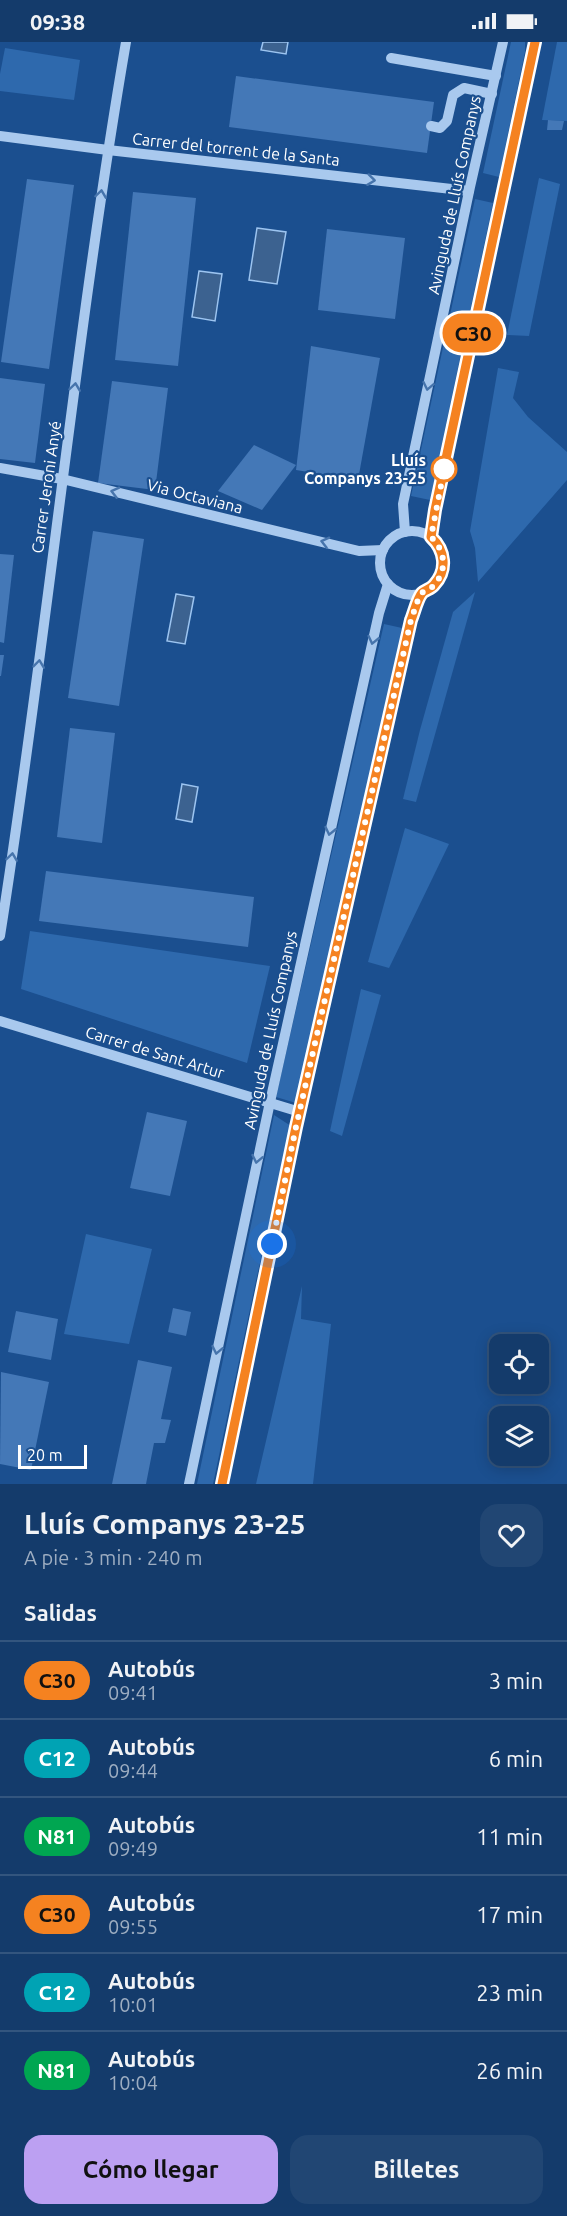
<!DOCTYPE html>
<html lang="es">
<meta charset="utf-8">
<style>
body{margin:0;font-family:Ubuntu,sans-serif;background:#214673;color:#f1f3f6;height:100vh;display:flex;flex-direction:column;font-size:22px;white-space:nowrap}
*{box-sizing:border-box;margin:0}
p{font-size:20px;color:#9dadc1}
.icon{flex:none;width:33px;height:33px;fill:none;stroke:currentColor;stroke-width:2;stroke-linecap:round;stroke-linejoin:round}
.map{position:relative;height:1442px;overflow:hidden}
.side{display:flex;flex-direction:column;background:#143b6b;flex:1}
.side>*{flex:none}
.badge{padding:0 12px;border-radius:20px;font-size:21px;line-height:39px}
.tools{position:absolute;left:489px;top:1292px;display:grid;gap:12px}
.tools a{display:grid;place-items:center;width:60px;height:60px;border-radius:12px;background:#143b6b;box-shadow:0 3px 15px #0003,0 0 0 2px #33557e;font-size:30px}
.scale{position:absolute;left:18px;bottom:15px;width:69px;box-sizing:border-box;padding-left:6px;border:3px solid #fff;border-top:0;font-size:16px;line-height:21px;white-space:nowrap;color:#fff;-webkit-text-stroke:4px #1b4f8f;paint-order:stroke}
.you{position:absolute;width:30px;height:30px;margin:-15px;border:4px solid #fff;border-radius:50%;background:#1a73e8;box-shadow:0 0 0 9px #1a73e833}
.map>.badge{position:absolute;translate:-50% -50%;box-shadow:0 0 0 3px #fff}
h2{padding:0 24px;font-size:22px;line-height:54px}
.round{display:grid;place-items:center;flex:none;width:63px;height:63px;border-radius:18px;background:#214673}
.headline{display:flex;align-items:center;justify-content:space-between;height:102px;padding:0 24px}
h1{font-size:28px;font-weight:700;line-height:45px}
.button{display:flex;gap:12px;margin-top:auto;padding:12px 24px}
.button a{flex:1;height:69px;border-radius:18px;background:#bca0f2;color:#111;font-size:24px;font-weight:700;line-height:69px;text-align:center}
.button a+a{background:#214673;color:#f1f3f6}
ul{padding:0;list-style:none}
li{display:flex;align-items:center;gap:18px;height:78px;padding:0 24px;border-top:2px solid #33557e}
li div{flex:1}
li b{display:block;font-size:22px}
li em{font-style:normal}
li .badge{min-width:66px;font-weight:700;text-align:center}
.status{display:flex;justify-content:space-between;align-items:center;height:42px;padding:0 30px;background:#143b6b;direction:ltr}
.status svg{height:16px;fill:currentColor}
.map>svg:first-child{display:block}
</style>
<div class="status"><b>09:38</b><svg viewBox="0 0 49 12"><path d="M0 12V9h3v3zM5 12V6h3v6zM10 12V3h3v9zM15 12V0h3v12zM26 1h20v11H26zM47 4h2v5h-2z"/></svg></div>
<div class="map">
<svg width="567" height="1442" viewBox="0 0 567 1442">
<rect width="100%" height="100%" fill="#1b4f8f"/>
<!-- green -->
<g fill="#2e69ad">
<polygon points="511,0 525,0 525,10 499,135 483,131"/>
<polygon points="557,0 567,0 567,79 542,78"/>
<polygon points="5,6 80,18 74,58 0,49 0,32"/>
<polygon points="539,136 560,142 529,294 507,293"/>
<polygon points="475,157 493,161 430,458 411,454"/>
<polygon points="498,326 519,330 513,356 528,375 567,410 567,438 478,540 475,506 470,489"/>
<polygon points="475,550 416,760 403,757 420,688 453,570"/>
<polygon points="384,582 402,586 296,1061 276,1055"/>
<polygon points="405,786 449,802 389,926 368,920"/>
<polygon points="30,889 270,924 247,1021 21,947"/>
<polygon points="361,947 381,953 342,1094 330,1089"/>
<polygon points="274,1073 291,1084 257,1234 213,1442 197,1442"/>
<polygon points="86,1192 152,1207 129,1302 64,1292"/>
<polygon points="302,1244 301,1277 331,1282 313,1442 256,1442"/>
</g>
<!-- water -->
<g fill="#3c6290" stroke="#9cc4f0" stroke-width="1.5">
<polygon points="263,0 288,0 286,12 261,8"/>
<polygon points="257,186 286,190 277,242 249,238"/>
<polygon points="199,229 222,232 215,279 192,275"/>
<polygon points="176,552 194,555 185,602 167,599"/>
<polygon points="182,742 198,745 192,780 176,777"/>
</g>
<!-- building -->
<g fill="#4478b7">
<polygon points="236,34 434,60 427,111 229,85"/>
<polygon points="548,78 564,79 562,88 547,88"/>
<polygon points="27,137 74,143 49,327 1,320"/>
<polygon points="133,150 196,156 178,324 115,318"/>
<polygon points="327,187 405,196 395,277 318,268"/>
<polygon points="311,304 380,316 358,438 296,428"/>
<polygon points="0,336 45,342 35,421 0,417"/>
<polygon points="112,339 168,346 155,448 98,441"/>
<polygon points="254,403 296,423 262,468 218,449"/>
<polygon points="93,489 144,497 119,664 68,656"/>
<polygon points="0,512 14,513 4,601 0,600"/>
<polygon points="0,613 4,613 1,634 0,634"/>
<polygon points="70,686 115,691 102,801 57,795"/>
<polygon points="46,829 254,855 248,905 39,879"/>
<polygon points="147,1070 187,1079 170,1154 130,1146"/>
<polygon points="173,1266 191,1270 186,1294 168,1290"/>
<polygon points="16,1269 58,1277 51,1318 8,1310"/>
<polygon points="138,1318 172,1325 161,1377 171,1378 165,1401 154,1401 146,1442 112,1442"/>
<polygon points="1,1330 49,1340 31,1428 0,1422"/>
</g>
<g fill="none" stroke-linecap="round" stroke-linejoin="round">
<!-- minor -->
<g stroke="#a9c9ee" stroke-width="10">
<polyline points="391,16 496,34"/>
<polyline points="431,84 440,86 447,79 453,53 464,46 492,52"/>
<polyline points="0,94 108,108 469,149"/>
<polyline points="0,426 62,437 359,509 383,508"/>
<circle cx="412" cy="521" r="32"/>
<polyline points="405,490 403,462 470,145 503,0"/>
<polyline points="431,495 435,468 535,0"/>
<path d="M 0,894 C 47,597 75,297 126,0"/>
<polyline points="0,979 300,1070"/>
<polyline points="189,1442 270,1060 379,571 388,542"/>
<polyline points="222,1442 296,1085 411,578 422,551"/>
</g>
</g>
<!-- one-way arrows -->
<defs><path id="oneway-chevron" d="M-2-3.5L2.5 0L-2 3.5" fill="none" stroke-width="1.6" stroke-linecap="round" stroke-linejoin="round" transform="scale(1.5)"/></defs>
<g stroke="#4674ac">
<use href="#oneway-chevron" transform="translate(371 138) rotate(7)"/>
<use href="#oneway-chevron" transform="translate(101 152) rotate(-82)"/>
<use href="#oneway-chevron" transform="translate(428 344) rotate(102)"/>
<use href="#oneway-chevron" transform="translate(75 345) rotate(-82)"/>
<use href="#oneway-chevron" transform="translate(115 450) rotate(-166)"/>
<use href="#oneway-chevron" transform="translate(325 500) rotate(-166)"/>
<use href="#oneway-chevron" transform="translate(373 598) rotate(103)"/>
<use href="#oneway-chevron" transform="translate(39 622) rotate(-83)"/>
<use href="#oneway-chevron" transform="translate(330 789) rotate(103)"/>
<use href="#oneway-chevron" transform="translate(12 815) rotate(-82)"/>
<use href="#oneway-chevron" transform="translate(257 1117) rotate(102)"/>
<use href="#oneway-chevron" transform="translate(217 1308) rotate(102)"/>
</g>
<g fill="none" stroke-linecap="round" stroke-linejoin="round">
<defs>
<path id="line" d="M 222,1442 L 296,1085 L 411,578 C 414,571 417,557 422,551 C 425,548 431,547 434,543 C 448,528 445,508 431,495 L 435,468 L 535,0"/>
</defs>
<!-- line casing -->
<use href="#line" stroke="#fff" stroke-width="14"/>
<!-- line -->
<use href="#line" stroke="#f58220" stroke-width="9"/>
<!-- walk -->
<path stroke="#fff" stroke-width="6" stroke-dasharray="0 10.8" d="M 272,1202 L 296,1085 L 411,578 C 414,571 417,557 422,551 C 425,548 431,547 434,543 C 448,528 445,508 431,495 L 445,423 L 444,427"/>
</g>
<!-- markers -->
<circle fill="#fff" stroke="#f58220" stroke-width="3" cx="444" cy="427" r="12"/>
<g text-anchor="middle" dominant-baseline="central" stroke-width="4.5" stroke-linejoin="round" paint-order="stroke">
<!-- street labels -->
<g font-size="16" fill="#fff" stroke="#1b4f8f">
<text transform="translate(236 107) rotate(6)">Carrer del torrent de la Santa</text>
<text transform="translate(454 153) rotate(-78)">Avinguda de Lluís Companys</text>
<text transform="translate(46 445) rotate(-82)">Carrer Jeroni Anyé</text>
<text transform="translate(195 454) rotate(14)">Via Octaviana</text>
<text transform="translate(270 988) rotate(-78)">Avinguda de Lluís Companys</text>
<text transform="translate(155 1010) rotate(17)">Carrer de Sant Artur</text>
</g>
<!-- stop labels -->
<g font-size="16" font-weight="bold" fill="#fff" stroke="#1b4f8f" text-anchor="end">
<text x="426" y="418">Lluís<tspan x="426" dy="18">Companys 23-25</tspan></text>
</g>
</g>
</svg>
<div class="tools">
<a><svg class="icon" aria-label="locate" viewBox="0 0 24 24"><circle cx="12" cy="12" r="6"/><path d="M12 2v4M12 18v4M2 12h4M18 12h4"/></svg></a>
<a><svg class="icon" aria-label="layers" viewBox="0 0 24 24"><path d="M12 4l9 5-9 5-9-5zM3 14l9 5 9-5"/></svg></a>
</div>
<div class="scale">20 m</div>
<div class="you" style="left:272px;top:1202px"></div>
<b class="badge" style="left:473px;top:291px;background:#f58220;color:#111">C30</b>
</div>
<section class="side">
<div class="headline"><div><h1>Lluís Companys 23-25</h1><p>A pie · 3 min · 240 m</p></div><a class="round"><svg class="icon" aria-label="heart" viewBox="0 0 24 24"><path d="M12 20l-8-8c-3-5 5-10 8-4 3-6 11-1 8 4z"/></svg></a></div>
<h2>Salidas</h2>
<ul>
<li><span class="badge" style="background:#f58220;color:#111">C30</span><div><b>Autobús</b><p>09:41</p></div><em>3 min</em></li>
<li><span class="badge" style="background:#00a3b4;color:#fff">C12</span><div><b>Autobús</b><p>09:44</p></div><em>6 min</em></li>
<li><span class="badge" style="background:#00a651;color:#fff">N81</span><div><b>Autobús</b><p>09:49</p></div><em>11 min</em></li>
<li><span class="badge" style="background:#f58220;color:#111">C30</span><div><b>Autobús</b><p>09:55</p></div><em>17 min</em></li>
<li><span class="badge" style="background:#00a3b4;color:#fff">C12</span><div><b>Autobús</b><p>10:01</p></div><em>23 min</em></li>
<li><span class="badge" style="background:#00a651;color:#fff">N81</span><div><b>Autobús</b><p>10:04</p></div><em>26 min</em></li>
</ul>
<div class="button"><a>Cómo llegar</a><a>Billetes</a></div>
</section>
